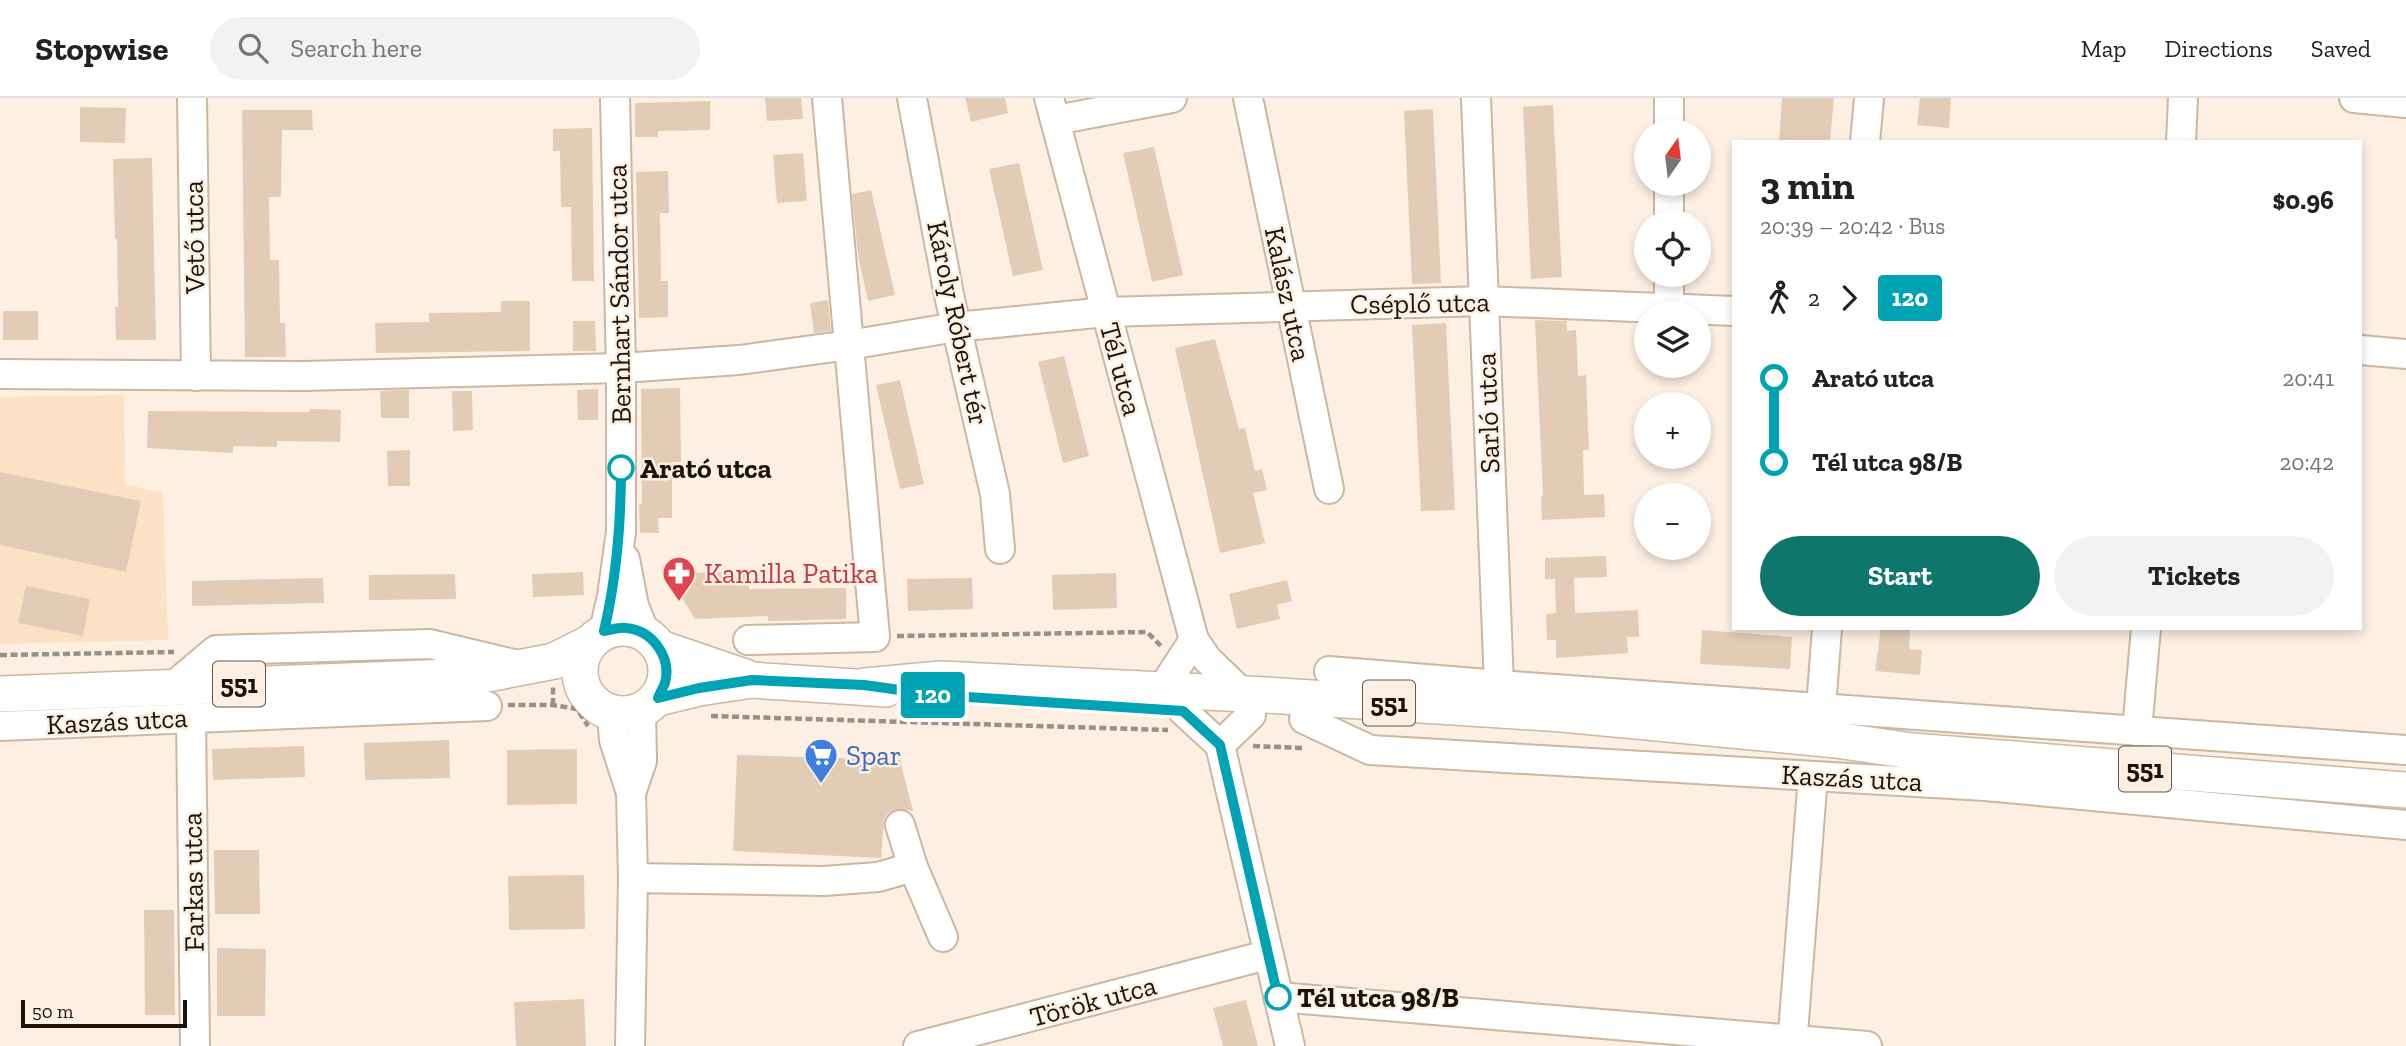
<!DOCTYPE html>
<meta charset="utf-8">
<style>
body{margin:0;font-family:"Zilla Slab",serif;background:#f2f2f2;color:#222;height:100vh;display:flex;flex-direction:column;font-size:26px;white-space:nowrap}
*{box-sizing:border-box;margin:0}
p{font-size:23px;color:#767676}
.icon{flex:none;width:38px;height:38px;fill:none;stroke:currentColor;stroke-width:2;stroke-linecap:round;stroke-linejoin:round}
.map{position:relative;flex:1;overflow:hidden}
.details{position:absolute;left:1732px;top:42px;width:630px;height:490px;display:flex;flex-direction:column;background:#fff;border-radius:0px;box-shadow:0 4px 10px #0003}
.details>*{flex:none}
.badge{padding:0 14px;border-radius:5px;font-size:24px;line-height:46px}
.needle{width:46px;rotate:14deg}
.tools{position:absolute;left:1634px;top:21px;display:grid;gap:14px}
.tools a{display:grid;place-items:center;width:77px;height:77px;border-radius:50%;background:#fff;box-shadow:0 4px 10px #0003;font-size:35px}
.scale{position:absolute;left:21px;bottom:18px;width:166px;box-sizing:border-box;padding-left:7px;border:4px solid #1c140c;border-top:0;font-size:19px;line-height:24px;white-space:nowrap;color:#1c140c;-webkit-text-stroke:5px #fdefe2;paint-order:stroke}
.map>.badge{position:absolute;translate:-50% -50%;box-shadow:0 0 0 4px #fff}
.legs{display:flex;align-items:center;gap:10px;height:77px;padding:0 28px;font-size:23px}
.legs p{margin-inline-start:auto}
.headline{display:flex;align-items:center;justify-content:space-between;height:119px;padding:0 28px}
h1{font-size:38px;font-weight:800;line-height:52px}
.primary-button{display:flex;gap:14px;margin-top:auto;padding:14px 28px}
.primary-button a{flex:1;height:80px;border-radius:42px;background:#0f766e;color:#fff;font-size:28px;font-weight:800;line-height:80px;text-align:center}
.primary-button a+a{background:#f2f2f2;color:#222}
ul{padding:0 28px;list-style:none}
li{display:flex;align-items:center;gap:24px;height:84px;font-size:26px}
li i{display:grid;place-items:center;width:10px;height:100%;margin:0 9px;background:currentColor}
li i::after{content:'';width:18px;height:18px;margin:-9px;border:5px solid;border-radius:50%;background:#fff}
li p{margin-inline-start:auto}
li:first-child i{background:linear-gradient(#0000 50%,currentColor 0)}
li:last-child i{background:linear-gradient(currentColor 50%,#0000 0)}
header{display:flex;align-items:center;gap:42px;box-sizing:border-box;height:98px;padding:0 35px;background:#fff;border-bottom:2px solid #e0e0e0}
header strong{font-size:33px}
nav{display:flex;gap:38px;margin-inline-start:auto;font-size:24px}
.search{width:490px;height:63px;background:#f2f2f2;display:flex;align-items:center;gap:18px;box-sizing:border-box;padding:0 24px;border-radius:38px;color:#767676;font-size:26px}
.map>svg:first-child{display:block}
</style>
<header>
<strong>Stopwise</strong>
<div class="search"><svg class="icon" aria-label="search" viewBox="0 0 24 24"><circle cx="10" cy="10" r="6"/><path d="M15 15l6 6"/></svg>Search here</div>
<nav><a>Map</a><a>Directions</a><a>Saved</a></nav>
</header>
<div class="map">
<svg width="2406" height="948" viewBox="0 0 2406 948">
<rect width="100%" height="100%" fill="#fdefe2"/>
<!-- built -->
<polygon fill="#fde1c4" points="124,297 125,386 163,395 168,542 0,546 0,299"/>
<!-- building -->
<g fill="#e2ccb6">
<polygon points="765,0 801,0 803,21 767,23"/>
<polygon points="965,0 1005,0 1008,15 971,24"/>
<polygon points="1782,0 1834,0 1830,44 1779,44"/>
<polygon points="1920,0 1951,0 1949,30 1917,27"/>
<polygon points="710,3 710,32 658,33 658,39 635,39 635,5"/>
<polygon points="1553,7 1562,179 1531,181 1523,9"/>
<polygon points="80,9 126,10 125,45 80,44"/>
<polygon points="1433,11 1441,185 1412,186 1404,13"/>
<polygon points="242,12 312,12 313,32 282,32 281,99 269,99 270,162 279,162 280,225 285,225 286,259 245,259"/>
<polygon points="592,30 594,183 572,183 571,109 561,109 560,53 553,53 553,31"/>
<polygon points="1154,49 1183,177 1152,184 1123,55"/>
<polygon points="803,55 807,103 777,105 773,57"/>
<polygon points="152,60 156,242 116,242 115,209 118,209 117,141 115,141 113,61"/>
<polygon points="1019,65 1043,172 1013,178 989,71"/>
<polygon points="668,73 669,115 660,115 661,183 668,183 668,219 639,220 636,74"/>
<polygon points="871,92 895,197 868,203 858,157 852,96"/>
<polygon points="828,202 831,233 814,235 810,205"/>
<polygon points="501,203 530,203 530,253 376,255 375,225 429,224 429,215 501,214"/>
<rect x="3" y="213" width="35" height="29"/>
<polygon points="1535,222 1567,223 1567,233 1576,232 1578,278 1586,277 1589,352 1583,352 1584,397 1604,396 1605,419 1542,422 1541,398 1543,398"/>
<polygon points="573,223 595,223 596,253 573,253"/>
<polygon points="1446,225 1455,412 1421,413 1412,227"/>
<polygon points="1215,241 1239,331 1245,330 1255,373 1262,371 1267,392 1253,395 1265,445 1220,455 1175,250"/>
<polygon points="1064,258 1089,358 1063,365 1038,264"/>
<polygon points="900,282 924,386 900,391 876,287"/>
<polygon points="680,290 681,364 672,364 672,420 658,420 659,435 640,435 639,406 642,406 641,291"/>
<polygon points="598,291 598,322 578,322 577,292"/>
<polygon points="393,292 409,292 409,320 381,320 380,293"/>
<polygon points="452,293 472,293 473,332 453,333"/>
<polygon points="310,311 341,312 340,344 277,343 277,349 233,348 233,355 147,350 148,313 309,314"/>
<polygon points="410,352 410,388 388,388 387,353"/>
<polygon points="0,374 141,403 126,474 0,447"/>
<polygon points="1606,458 1607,479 1574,480 1575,515 1638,512 1639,539 1627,539 1628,555 1556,560 1556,542 1547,542 1546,516 1556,515 1555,481 1545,481 1545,460"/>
<polygon points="583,474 584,497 533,499 532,476"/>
<polygon points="749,474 749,491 846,490 846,521 768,523 768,518 695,521 667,475"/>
<polygon points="1116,475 1117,510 1053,512 1052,477"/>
<polygon points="455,476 456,501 369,502 369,477"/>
<polygon points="323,480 324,505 192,508 192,483"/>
<polygon points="972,480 973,511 908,513 907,481"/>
<polygon points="1287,482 1292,503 1277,507 1280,521 1237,531 1229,496"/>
<polygon points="26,488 90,501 83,538 18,525"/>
<polygon points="1881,530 1910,530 1909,551 1922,552 1920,577 1875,573"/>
<polygon points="1702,532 1792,539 1790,571 1700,566"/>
<polygon points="449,642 450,680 365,682 364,645"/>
<polygon points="304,648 305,679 213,682 212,651"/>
<polygon points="577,651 577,706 507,707 507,652"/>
<polygon points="737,657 900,662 913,713 896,711 887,716 884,724 881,760 733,753"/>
<polygon points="214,752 259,752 260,816 215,816"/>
<polygon points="584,777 585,831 509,832 508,778"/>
<polygon points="144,812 174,812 175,917 145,917"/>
<polygon points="217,850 266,851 265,918 217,918"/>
<polygon points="584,901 586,948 516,948 514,904"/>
<polygon points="1246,902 1258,948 1223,948 1213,910"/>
</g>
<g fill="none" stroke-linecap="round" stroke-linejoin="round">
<defs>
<g id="minor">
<polyline points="192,0 196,278"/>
<polyline points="912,0 949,197 995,396 1000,451"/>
<polyline points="1049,0 1194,542 1207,561 1243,596"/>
<polyline points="1248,0 1329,391"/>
<polyline points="1476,0 1499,587"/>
<polyline points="1669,0 1669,33"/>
<polyline points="2354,0 2406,5"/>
<polyline points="1056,22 1172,0"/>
<polyline points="1865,44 1869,0"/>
<polyline points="2181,44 2183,0"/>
<polyline points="1669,86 1669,124"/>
<polyline points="1669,177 1669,210"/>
<polyline points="2361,252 2406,256"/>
<polyline points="0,276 304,278 621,270 739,262 849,247 956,229 1106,214 1484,203 1734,213"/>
<polyline points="625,461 634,508 645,535"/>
<polyline points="604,533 612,498 621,434 621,270 615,0"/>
<polyline points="748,542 875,539 827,0"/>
<polyline points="1329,573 1499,587 2406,652"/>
<polyline points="172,589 216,552 430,546 518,567"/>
<polyline points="1162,591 1194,542"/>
<polyline points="1821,610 1827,530"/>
<polyline points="1183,613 1220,647 1290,948"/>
<polyline points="612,616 614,642 631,695 633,780 630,948"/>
<polyline points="191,619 195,948"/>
<polyline points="1304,621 1370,652 1985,688 2406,727"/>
<polyline points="0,628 487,608"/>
<polyline points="2137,633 2146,530"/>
<polyline points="1220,647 1251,617"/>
<polyline points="631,695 642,663 641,613"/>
<polyline points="900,727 913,769 943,839"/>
<polyline points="633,780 824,783 878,779 913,769"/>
<polyline points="1278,899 1867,948"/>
<polyline points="918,948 1267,857"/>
<polyline points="1792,948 1813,678"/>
</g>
<g id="major">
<circle cx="623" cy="573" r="43"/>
<polyline points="660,550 745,579"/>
<polyline points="865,588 940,581 1266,597 1562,616 1836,642 1912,653 2406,692"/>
<polyline points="0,596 477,578 554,563 588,546"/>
<polyline points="658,600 699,590 752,582 886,591"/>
</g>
</defs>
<!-- minor casing -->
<use href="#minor" stroke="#ccb7a1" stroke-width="32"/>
<!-- major casing -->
<use href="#major" stroke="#ccb7a1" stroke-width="38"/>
<!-- path -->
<g stroke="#9b9085" stroke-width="4.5" stroke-dasharray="7 3.5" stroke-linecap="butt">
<polyline points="897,538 1147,534 1162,549"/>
<polyline points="0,557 174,554"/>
<polyline points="508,607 553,607 577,611 588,628"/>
<polyline points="553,607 553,589"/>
<polyline points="711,618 1168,632"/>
<polyline points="1253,648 1303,650"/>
</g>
<!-- minor -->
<use href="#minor" stroke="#fff" stroke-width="28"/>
<!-- major -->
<use href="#major" stroke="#fff" stroke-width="35"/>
</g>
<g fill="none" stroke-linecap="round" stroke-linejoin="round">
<defs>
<path id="line-1" d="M 621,370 C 621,426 617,478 604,533 C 611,532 619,529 626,530 C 652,532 672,559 665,585 C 663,590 660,595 658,600 L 699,590 L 752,582 L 864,587 L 936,597 L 1183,613 L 1220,647 L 1278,899"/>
</defs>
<!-- line-1 casing -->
<use href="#line-1" stroke="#fff" stroke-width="16"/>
<!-- line-1 -->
<use href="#line-1" stroke="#00a3b4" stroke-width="10"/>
</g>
<!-- icons -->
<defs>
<symbol id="pharmacy-pin" viewBox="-11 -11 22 30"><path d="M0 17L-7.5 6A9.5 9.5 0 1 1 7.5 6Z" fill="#e0444e" stroke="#fdefe2"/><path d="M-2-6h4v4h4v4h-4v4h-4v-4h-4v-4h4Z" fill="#fff"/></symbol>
<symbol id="supermarket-pin" viewBox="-11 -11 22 30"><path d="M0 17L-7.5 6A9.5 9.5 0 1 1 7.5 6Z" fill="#3f7fe0" stroke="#fdefe2"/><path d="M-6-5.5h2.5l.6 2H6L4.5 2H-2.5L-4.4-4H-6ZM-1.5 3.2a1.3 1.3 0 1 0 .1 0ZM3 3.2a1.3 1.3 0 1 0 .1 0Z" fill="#fff"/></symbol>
</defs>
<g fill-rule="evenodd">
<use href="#pharmacy-pin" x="660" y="456" width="38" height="52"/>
<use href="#supermarket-pin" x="802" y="638" width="38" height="52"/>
</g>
<!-- markers -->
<g fill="#fff" stroke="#00a3b4" stroke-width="3.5">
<circle cx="621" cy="370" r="12"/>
<circle cx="1278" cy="899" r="12"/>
</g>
<g text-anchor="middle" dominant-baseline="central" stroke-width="5" stroke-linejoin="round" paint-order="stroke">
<!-- shield labels -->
<g fill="#fdefe2" stroke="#60564c" stroke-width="2">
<rect x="213" y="563.5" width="52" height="45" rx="5"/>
<rect x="1363" y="582.5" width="52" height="45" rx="5"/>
<rect x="2119" y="648.5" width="52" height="45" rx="5"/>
</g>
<g font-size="26" font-weight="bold" fill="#1c140c">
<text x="239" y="586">551</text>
<text x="1389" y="605">551</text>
<text x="2145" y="671">551</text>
</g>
<!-- street labels -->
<g font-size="28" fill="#1c140c" stroke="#fdefe2">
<text transform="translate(194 139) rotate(-91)">Vető utca</text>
<text transform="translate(619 196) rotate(-91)">Bernhart Sándor utca</text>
<text transform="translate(1288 196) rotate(78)">Kalász utca</text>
<text transform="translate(1420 205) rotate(-1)">Cséplő utca</text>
<text transform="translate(958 225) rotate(78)">Károly Róbert tér</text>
<text transform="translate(1121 271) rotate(75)">Tél utca</text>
<text transform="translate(1488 315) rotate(-92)">Sarló utca</text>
<text transform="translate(117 623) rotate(-3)">Kaszás utca</text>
<text transform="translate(1852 680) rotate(3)">Kaszás utca</text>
<text transform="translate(193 784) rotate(-91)">Farkas utca</text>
<text transform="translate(1093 903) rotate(-15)">Török utca</text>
</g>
<!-- stop labels -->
<g font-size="28" font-weight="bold" fill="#1c140c" stroke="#fdefe2" text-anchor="start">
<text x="640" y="370">Arató utca</text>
<text x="1297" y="899">Tél utca 98/B</text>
</g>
<!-- health labels -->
<g font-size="28" fill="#be3a42" stroke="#fdefe2" text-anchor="start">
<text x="704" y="475">Kamilla Patika</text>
</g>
<!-- shop labels -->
<g font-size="28" fill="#366cbe" stroke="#fdefe2" text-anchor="start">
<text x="846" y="657">Spar</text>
</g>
</g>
</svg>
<div class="tools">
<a><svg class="needle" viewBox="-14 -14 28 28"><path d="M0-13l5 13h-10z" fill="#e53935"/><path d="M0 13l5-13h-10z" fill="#767676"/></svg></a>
<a><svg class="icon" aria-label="locate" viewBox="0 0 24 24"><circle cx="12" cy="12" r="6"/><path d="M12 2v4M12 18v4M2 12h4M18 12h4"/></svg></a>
<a><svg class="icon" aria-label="layers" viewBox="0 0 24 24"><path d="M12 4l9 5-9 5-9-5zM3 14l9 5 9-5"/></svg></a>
<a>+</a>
<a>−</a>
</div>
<div class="scale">50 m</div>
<b class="badge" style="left:933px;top:597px;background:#00a3b4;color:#fff">120</b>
<section class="details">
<div class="headline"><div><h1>3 min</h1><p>20:39 – 20:42 · Bus</p></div><b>$0.96</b></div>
<div class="legs"><svg class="icon" aria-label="walk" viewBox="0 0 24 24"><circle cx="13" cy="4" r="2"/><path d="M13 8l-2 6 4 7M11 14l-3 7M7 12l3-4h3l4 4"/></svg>2<svg class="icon" aria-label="forward" viewBox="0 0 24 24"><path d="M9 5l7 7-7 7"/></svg><b class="badge" style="background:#00a3b4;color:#fff">120</b></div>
<ul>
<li><i style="color:#00a3b4"></i><b>Arató utca</b><p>20:41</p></li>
<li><i style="color:#00a3b4"></i><b>Tél utca 98/B</b><p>20:42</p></li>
</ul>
<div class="primary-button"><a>Start</a><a>Tickets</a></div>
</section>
</div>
